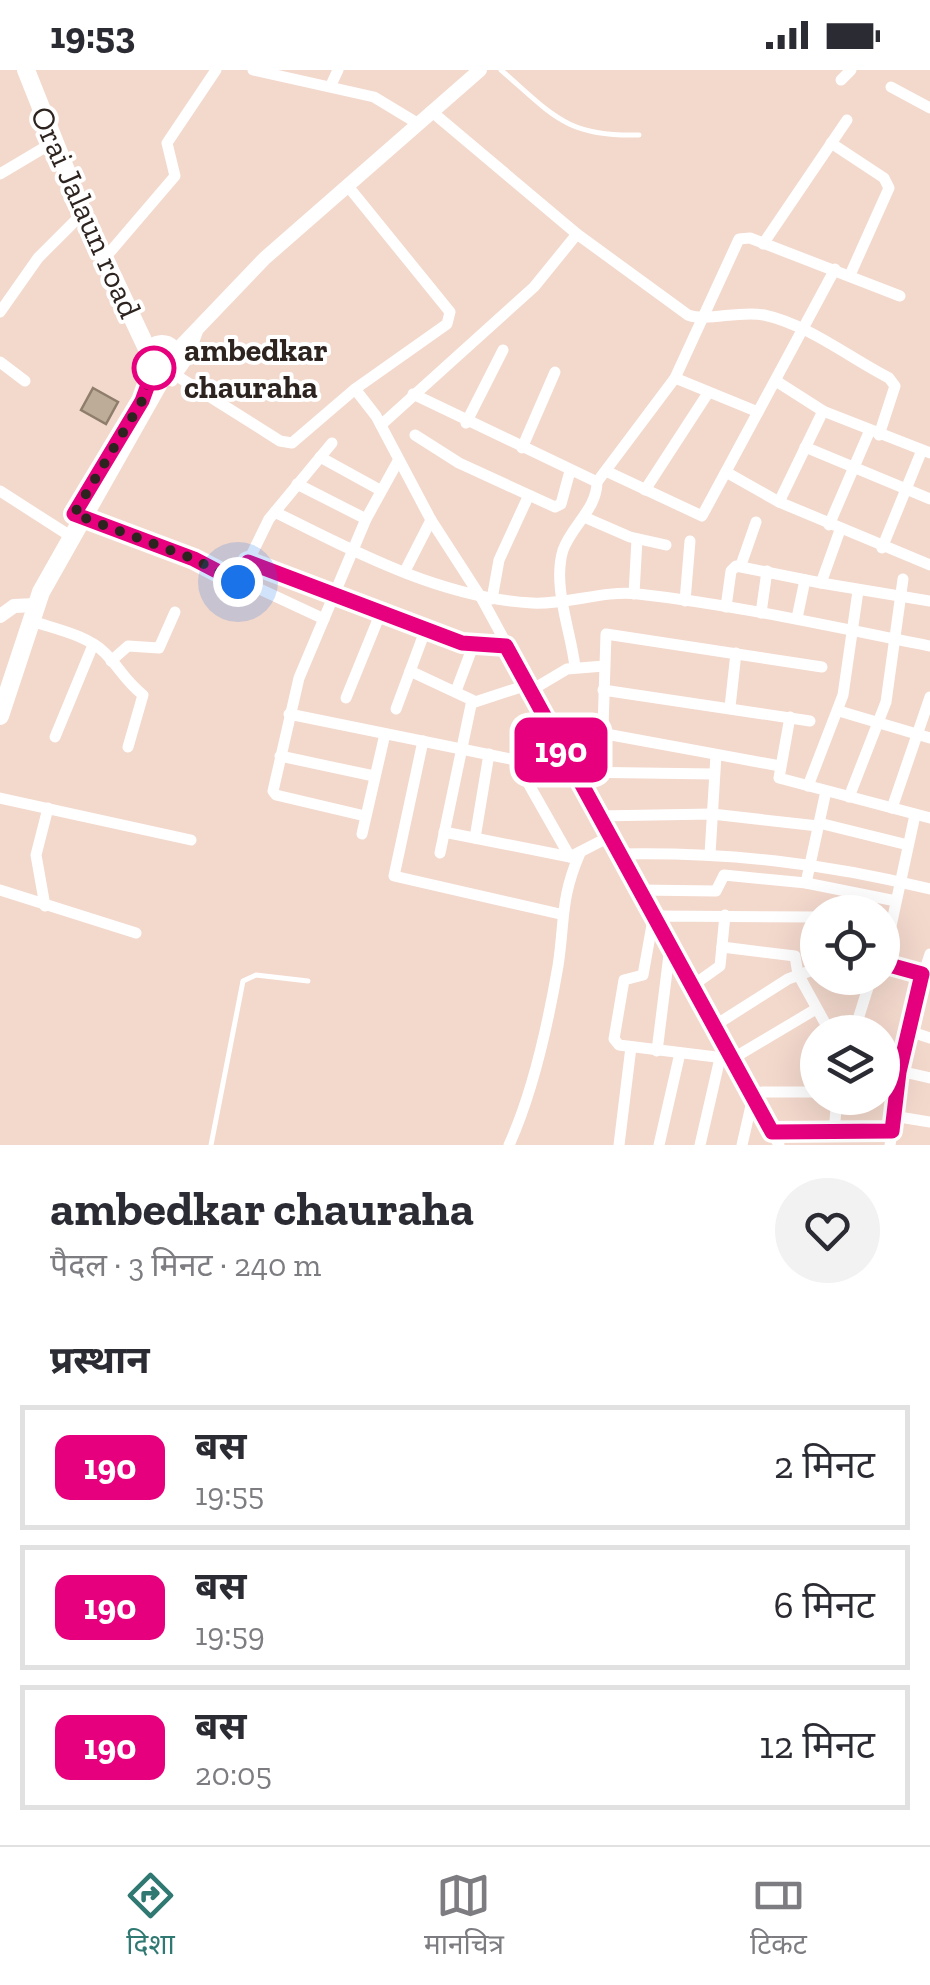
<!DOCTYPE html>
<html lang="hi">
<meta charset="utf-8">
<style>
body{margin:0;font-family:"Zilla Slab","Noto Sans Devanagari",serif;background:#f2f2f3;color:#2b2b33;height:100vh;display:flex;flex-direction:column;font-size:38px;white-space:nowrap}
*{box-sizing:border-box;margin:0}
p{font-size:32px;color:#7c7c81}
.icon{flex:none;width:55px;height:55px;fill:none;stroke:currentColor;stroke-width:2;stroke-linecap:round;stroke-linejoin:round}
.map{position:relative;height:1075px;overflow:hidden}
.drawer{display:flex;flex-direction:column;background:#fff;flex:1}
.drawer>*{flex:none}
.badge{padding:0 20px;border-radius:15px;font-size:35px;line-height:65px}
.tools{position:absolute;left:800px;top:825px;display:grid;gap:20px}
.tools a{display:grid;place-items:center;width:100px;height:100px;border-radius:50%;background:#fff;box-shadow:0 10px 40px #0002;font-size:50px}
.you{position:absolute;width:50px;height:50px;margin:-25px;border:8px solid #fff;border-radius:50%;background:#1a73e8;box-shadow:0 0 0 15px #1a73e833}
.map>.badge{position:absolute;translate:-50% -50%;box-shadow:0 0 0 5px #fff}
h2{padding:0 50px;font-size:38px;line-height:90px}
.round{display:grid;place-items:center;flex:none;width:105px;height:105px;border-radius:52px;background:#f2f2f3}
.head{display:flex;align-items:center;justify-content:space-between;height:170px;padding:0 50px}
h1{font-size:48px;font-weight:700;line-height:75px}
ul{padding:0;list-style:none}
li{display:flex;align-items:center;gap:30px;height:125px;margin:0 20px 15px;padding:0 30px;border:5px solid #e1e1e2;border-radius:0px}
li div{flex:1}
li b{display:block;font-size:38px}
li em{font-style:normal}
li .badge{min-width:110px;font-weight:700;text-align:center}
.status{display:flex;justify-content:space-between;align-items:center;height:70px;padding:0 50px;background:#fff;direction:ltr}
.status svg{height:28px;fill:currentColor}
.menu{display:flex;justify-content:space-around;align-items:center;height:140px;border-top:2px solid #e1e1e2;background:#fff;font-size:28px;color:#7c7c81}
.menu a{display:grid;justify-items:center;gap:5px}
.menu .selected{color:#307973}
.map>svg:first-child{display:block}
</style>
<div class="status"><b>19:53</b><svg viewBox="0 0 49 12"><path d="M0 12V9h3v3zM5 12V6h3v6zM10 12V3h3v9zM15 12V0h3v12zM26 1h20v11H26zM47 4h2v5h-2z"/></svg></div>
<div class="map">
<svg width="930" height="1075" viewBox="0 0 930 1075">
<rect width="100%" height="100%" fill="#f3d8cc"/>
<!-- building -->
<polygon fill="#bdac98" stroke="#8e7e6b" stroke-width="2.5" points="93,318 118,332 106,354 81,340"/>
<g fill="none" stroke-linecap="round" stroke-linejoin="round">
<!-- service -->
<g stroke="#fff" stroke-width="5">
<path d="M 501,0 C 553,45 566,67 639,65"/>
<polyline points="211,1075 243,911 256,905 308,911"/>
</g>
<!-- minor -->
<g stroke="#fff" stroke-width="11">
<polyline points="253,0 374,27 417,53"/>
<polyline points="841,10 851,0"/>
<polyline points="331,15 338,0"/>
<polyline points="891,17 930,38"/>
<path d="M 431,41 L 577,164 L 688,245 C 707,252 739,240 764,245 C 807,254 850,288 889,308 L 895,316 L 879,365"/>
<polyline points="831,73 884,108 889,118 850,205"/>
<polyline points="0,104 52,73"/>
<polyline points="763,174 847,50"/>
<polyline points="110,182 175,106 167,73 216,0"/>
<polyline points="0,242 38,188 83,143"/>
<polyline points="0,292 25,311"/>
<polyline points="177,306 280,371 292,373 355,319 447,254 450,242 347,115"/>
<polyline points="675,308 758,342"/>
<polyline points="172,311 188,288 198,260"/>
<polyline points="776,311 823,341 930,383"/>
<polyline points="355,319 376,346 431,450 482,529 779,1075"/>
<polyline points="413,324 597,412 675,308 739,169 750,168 900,226"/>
<polyline points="466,353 503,280"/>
<polyline points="381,355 534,217 577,164"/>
<polyline points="415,365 459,393 555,437 561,434 570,401"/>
<polyline points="805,377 930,429"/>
<polyline points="522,378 555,302"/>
<polyline points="320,387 380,420"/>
<polyline points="608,402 702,446 835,199"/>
<polyline points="726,402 779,432 930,495"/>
<polyline points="297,414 366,449"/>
<polyline points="645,420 708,323"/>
<polyline points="0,421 64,462"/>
<polyline points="779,432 823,341"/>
<path d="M 275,442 C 355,482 441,528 532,533 C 567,535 603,520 638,524 C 737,535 833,557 930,576"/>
<polyline points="75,444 204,493 324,549"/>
<polyline points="584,447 630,467 666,475"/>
<polyline points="829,455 870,360"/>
<polyline points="882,478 922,380"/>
<polyline points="248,492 462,573 507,576"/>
<polyline points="741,495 756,452"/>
<polyline points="405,501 431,450"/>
<polyline points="238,512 269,449 332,373"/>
<polyline points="821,513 930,531"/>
<polyline points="634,524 637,469"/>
<polyline points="492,529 499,490 528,427"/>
<polyline points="685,531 690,471"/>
<polyline points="726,537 731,501 736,496 821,513 840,460"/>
<polyline points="761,543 767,501"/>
<polyline points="797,548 805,510"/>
<path d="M 32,551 C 55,559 87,565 105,583 C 120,598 124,610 143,625 L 128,677"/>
<polyline points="111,591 128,576 159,578 175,542"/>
<path d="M 575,597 C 571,561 552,516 563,480 C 572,455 597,439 597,412"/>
<polyline points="410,601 472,630 440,783"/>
<polyline points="603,620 810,651"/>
<polyline points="456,621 473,576"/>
<polyline points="530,621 567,599 604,596"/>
<polyline points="346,628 381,542"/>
<polyline points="472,633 527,615"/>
<polyline points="730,637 736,583"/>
<polyline points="396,639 425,561"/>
<polyline points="839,641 930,668"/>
<polyline points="289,644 515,690 570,787"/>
<polyline points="790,647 779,708 930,748"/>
<polyline points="55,667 93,575"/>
<polyline points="423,671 394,806 560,844"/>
<polyline points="280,686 374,706"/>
<polyline points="780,696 606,664 603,658 606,564 822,597"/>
<polyline points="573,702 714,704"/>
<polyline points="808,716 843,625 858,521"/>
<polyline points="849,727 886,632 903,509"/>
<polyline points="0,728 191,770"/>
<polyline points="892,738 930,627"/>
<polyline points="365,746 276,725 273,721 299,608 366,449 398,391"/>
<polyline points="597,746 712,744 818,756"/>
<polyline points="819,753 908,775"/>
<polyline points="444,762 570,787 609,767"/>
<polyline points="362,764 385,664"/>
<polyline points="475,768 489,684"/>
<path d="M 619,784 C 730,782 823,793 930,819"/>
<polyline points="710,784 716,685"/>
<polyline points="806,813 826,721"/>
<polyline points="0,820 136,863"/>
<polyline points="639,820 716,821 724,805 806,813 896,831"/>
<polyline points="45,836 36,785 48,738"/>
<polyline points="882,859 891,856 915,745"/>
<polyline points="722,877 795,886 798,904 830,962"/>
<polyline points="882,893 922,904"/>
<polyline points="692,916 720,896 725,845"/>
<polyline points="816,939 732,989 619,975 614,969 624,910 643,905 652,855 658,846 818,847"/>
<polyline points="714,956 788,909 818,898"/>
<polyline points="909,961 930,968"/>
<polyline points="854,962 871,908"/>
<polyline points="657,981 670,877"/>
<polyline points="882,997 930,1008"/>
<polyline points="893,1046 930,1052"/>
<polyline points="772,1062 892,1061"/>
<polyline points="834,1062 837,1028"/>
<path d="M 509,1075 C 533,1022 548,954 558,896 C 565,850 560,829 580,783"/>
<polyline points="619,1075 631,977"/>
<polyline points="659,1075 680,983"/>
<polyline points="700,1075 720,988"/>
<polyline points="742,1075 753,1027 762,1022 818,1022"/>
<polyline points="890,1075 911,941 930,884"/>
</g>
<!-- tertiary -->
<g stroke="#fff" stroke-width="14">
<polyline points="175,282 265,188 480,0"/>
<polyline points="0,546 14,536 36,535"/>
</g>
<!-- primary -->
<g stroke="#fff" stroke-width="18">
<polyline points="26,0 83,143 149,283"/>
<circle cx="162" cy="287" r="13"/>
<polyline points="0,646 41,522 167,299"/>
</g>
</g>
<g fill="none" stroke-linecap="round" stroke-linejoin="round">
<defs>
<polyline id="line" points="154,298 142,331 74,444 194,489 238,512 248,492 462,573 506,576 772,1062 892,1061 899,1002 922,904 882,893"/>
</defs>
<!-- line casing -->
<use href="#line" stroke="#fff" stroke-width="22"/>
<!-- line -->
<use href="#line" stroke="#e6007e" stroke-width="15"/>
<!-- walk -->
<polyline stroke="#2d231f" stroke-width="10" stroke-dasharray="0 18" points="154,298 142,331 74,444 194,489 238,512"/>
</g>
<!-- markers -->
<circle fill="#fff" stroke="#e6007e" stroke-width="5" cx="154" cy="298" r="20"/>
<g text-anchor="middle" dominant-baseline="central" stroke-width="8" stroke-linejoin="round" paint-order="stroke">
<!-- street labels -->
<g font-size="32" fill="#2d231f" stroke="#fff">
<text transform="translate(86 142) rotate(66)">Orai Jalaun road</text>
</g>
<!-- stop labels -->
<g font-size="32" font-weight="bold" fill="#2d231f" stroke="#fff" text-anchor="start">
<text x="184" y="280">ambedkar<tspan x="184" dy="37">chauraha</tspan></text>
</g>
</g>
</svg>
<div class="tools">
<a><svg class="icon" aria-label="locate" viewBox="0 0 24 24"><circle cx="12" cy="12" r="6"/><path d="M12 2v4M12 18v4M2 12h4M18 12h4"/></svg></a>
<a><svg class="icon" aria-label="layers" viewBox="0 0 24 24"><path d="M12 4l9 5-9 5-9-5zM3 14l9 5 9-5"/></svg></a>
</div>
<div class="you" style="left:238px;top:512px"></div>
<b class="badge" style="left:561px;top:680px;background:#e6007e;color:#fff">190</b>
</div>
<section class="drawer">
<div class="head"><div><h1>ambedkar chauraha</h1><p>पैदल · 3 मिनट · 240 m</p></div><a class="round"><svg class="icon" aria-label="heart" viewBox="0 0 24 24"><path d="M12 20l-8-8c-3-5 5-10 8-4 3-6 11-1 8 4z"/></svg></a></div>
<h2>प्रस्थान</h2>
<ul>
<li><span class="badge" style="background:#e6007e;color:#fff">190</span><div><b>बस</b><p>19:55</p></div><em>2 मिनट</em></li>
<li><span class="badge" style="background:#e6007e;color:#fff">190</span><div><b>बस</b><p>19:59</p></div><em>6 मिनट</em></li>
<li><span class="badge" style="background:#e6007e;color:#fff">190</span><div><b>बस</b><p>20:05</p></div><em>12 मिनट</em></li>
</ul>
</section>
<nav class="menu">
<a class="selected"><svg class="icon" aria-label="directions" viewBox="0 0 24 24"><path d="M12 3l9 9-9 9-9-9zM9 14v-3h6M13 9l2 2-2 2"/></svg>दिशा</a>
<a><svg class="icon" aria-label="map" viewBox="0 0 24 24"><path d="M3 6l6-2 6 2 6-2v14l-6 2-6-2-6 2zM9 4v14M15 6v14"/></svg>मानचित्र</a>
<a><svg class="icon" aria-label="tickets" viewBox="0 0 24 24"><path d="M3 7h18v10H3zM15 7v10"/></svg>टिकट</a>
</nav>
